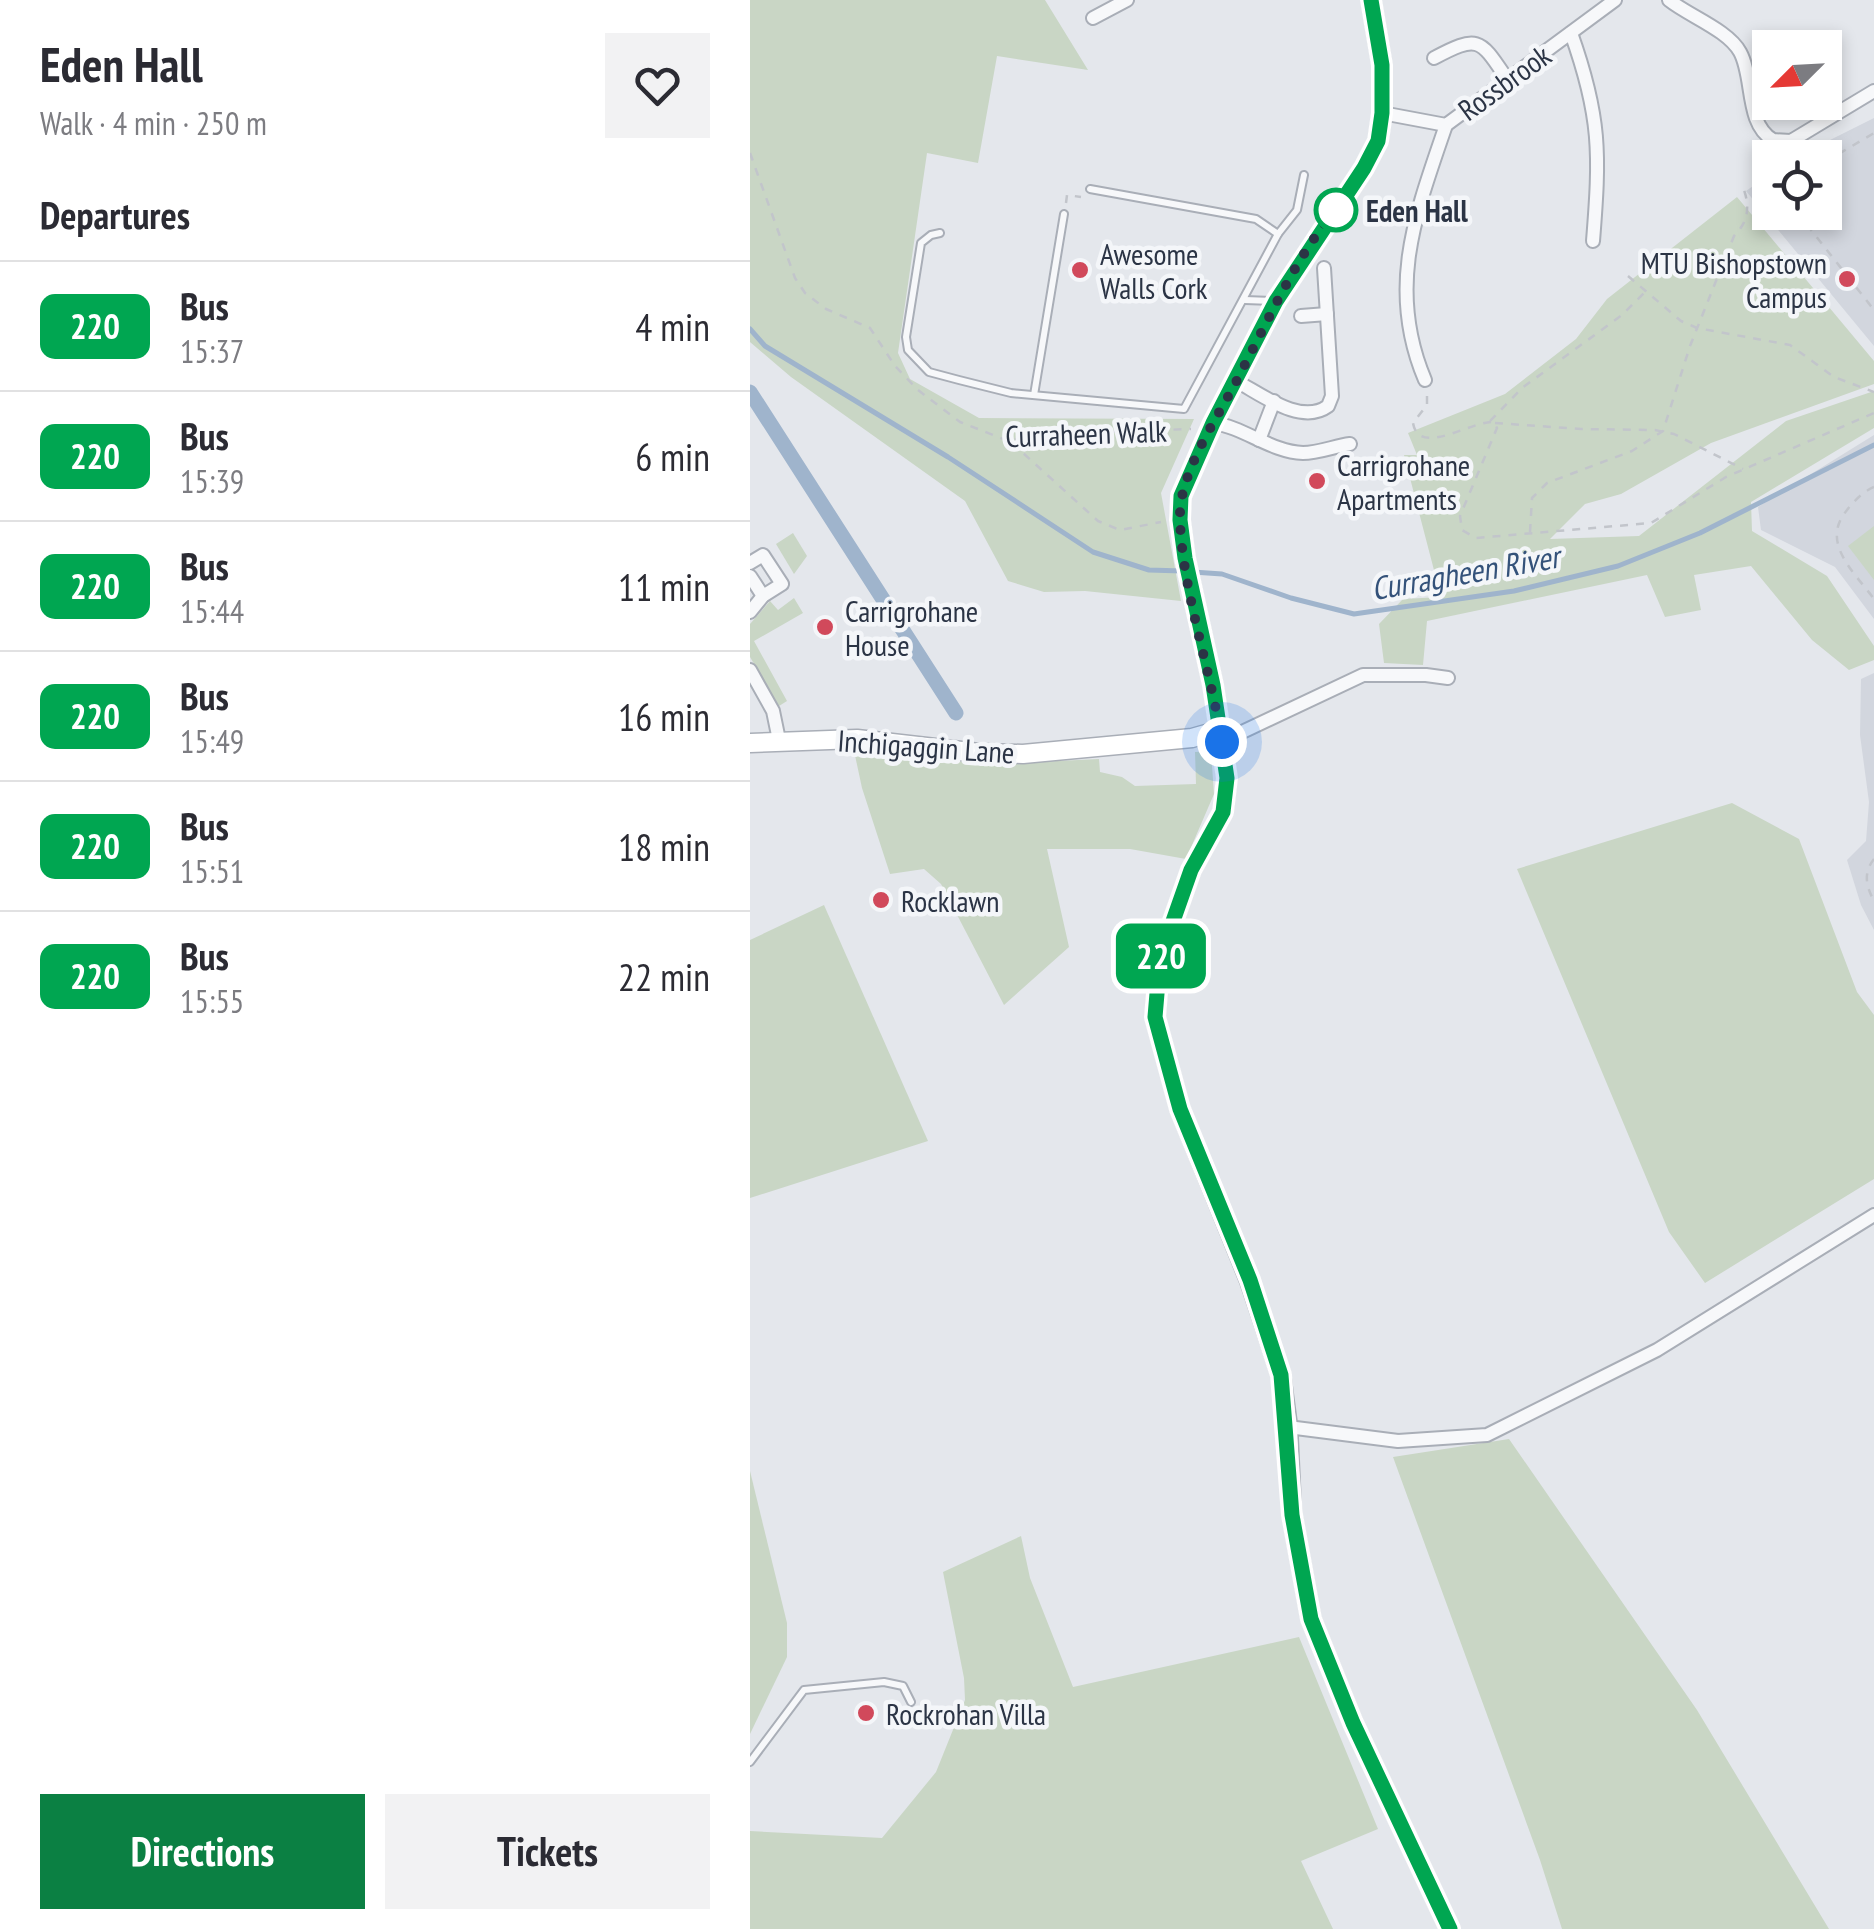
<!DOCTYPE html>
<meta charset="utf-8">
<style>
body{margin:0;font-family:"PT Sans Narrow",sans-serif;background:#f2f2f3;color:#2b2b33;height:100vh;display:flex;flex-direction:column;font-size:38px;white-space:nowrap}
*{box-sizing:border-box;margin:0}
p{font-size:32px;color:#7c7c81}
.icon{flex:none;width:55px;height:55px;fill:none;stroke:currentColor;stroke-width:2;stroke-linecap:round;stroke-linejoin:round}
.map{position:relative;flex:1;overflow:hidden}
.drawer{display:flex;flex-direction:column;background:#fff;width:750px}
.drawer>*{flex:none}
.badge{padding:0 20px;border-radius:15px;font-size:35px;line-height:65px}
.needle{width:65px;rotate:246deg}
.controls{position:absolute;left:1002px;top:30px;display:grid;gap:20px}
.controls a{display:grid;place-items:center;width:90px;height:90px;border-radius:0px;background:#fff;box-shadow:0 5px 15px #0003;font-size:50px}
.you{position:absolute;width:50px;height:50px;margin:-25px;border:8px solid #fff;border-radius:50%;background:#1a73e8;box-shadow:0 0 0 15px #1a73e833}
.map>.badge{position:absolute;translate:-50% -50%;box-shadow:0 0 0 5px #fff}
h2{padding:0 40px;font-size:38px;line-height:90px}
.round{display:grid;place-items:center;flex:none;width:105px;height:105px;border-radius:0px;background:#f2f2f3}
.head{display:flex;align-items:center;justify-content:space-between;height:170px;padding:0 40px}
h1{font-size:48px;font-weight:600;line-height:75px}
.cta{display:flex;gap:20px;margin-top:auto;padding:20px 40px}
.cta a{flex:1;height:115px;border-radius:0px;background:#0b8043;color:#fff;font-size:40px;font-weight:600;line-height:115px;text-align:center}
.cta a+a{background:#f2f2f3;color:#2b2b33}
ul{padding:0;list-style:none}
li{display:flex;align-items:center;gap:30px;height:130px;padding:0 40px;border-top:2px solid #e1e1e2}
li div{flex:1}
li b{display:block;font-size:38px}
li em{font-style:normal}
li .badge{min-width:110px;font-weight:700;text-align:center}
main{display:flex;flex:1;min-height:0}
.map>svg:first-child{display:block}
</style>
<main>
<section class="drawer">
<div class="head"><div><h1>Eden Hall</h1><p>Walk · 4 min · 250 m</p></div><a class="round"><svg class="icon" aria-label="heart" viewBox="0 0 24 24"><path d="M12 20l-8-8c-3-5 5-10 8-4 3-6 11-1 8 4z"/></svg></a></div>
<h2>Departures</h2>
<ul>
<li><span class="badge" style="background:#00a651;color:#fff">220</span><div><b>Bus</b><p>15:37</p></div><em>4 min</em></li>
<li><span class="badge" style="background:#00a651;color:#fff">220</span><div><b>Bus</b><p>15:39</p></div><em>6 min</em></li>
<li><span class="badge" style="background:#00a651;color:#fff">220</span><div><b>Bus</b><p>15:44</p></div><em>11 min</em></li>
<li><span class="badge" style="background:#00a651;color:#fff">220</span><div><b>Bus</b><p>15:49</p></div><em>16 min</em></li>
<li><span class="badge" style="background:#00a651;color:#fff">220</span><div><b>Bus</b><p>15:51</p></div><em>18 min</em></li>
<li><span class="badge" style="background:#00a651;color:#fff">220</span><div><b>Bus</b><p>15:55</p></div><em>22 min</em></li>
</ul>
<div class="cta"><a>Directions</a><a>Tickets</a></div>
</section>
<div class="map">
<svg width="1124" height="1929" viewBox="0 0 1124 1929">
<rect width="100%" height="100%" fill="#e4e7ec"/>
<!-- built -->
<g fill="#d2d6de">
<polygon points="1124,118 1124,346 996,191 1020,174 1020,212 1075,212 1075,158 1046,157"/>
<polygon points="1124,435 1124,619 1085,567 1011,530 1008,507"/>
<polygon points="1124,673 1124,930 1111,905 1097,860 1116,841 1119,802 1110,735 1111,679"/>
</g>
<!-- green -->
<g fill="#c9d6c5">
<polygon points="0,0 295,0 338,70 247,56 228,163 177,153 148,353 160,379 229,418 444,419 411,493 431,601 335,591 294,592 258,581 215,501 41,377 0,342"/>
<polygon points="987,197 1124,361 1124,384 961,443 871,494 835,504 800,539 889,536 1036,421 1124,391 1124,428 1001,502 1002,531 1077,576 1124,646 1124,660 1099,670 1062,640 1001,566 944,575 951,610 915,617 897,575 677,621 673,665 634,663 629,624 653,599 691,597 654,455 667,455 658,433 755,394 826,339 857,299"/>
<polygon points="1124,526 1124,580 1098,546"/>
<polygon points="43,533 57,556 44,574 26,544"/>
<polygon points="44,598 53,613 4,641 37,701 29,706 0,657 0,624 20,601 28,610"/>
<polygon points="103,746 266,763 349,759 350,772 372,777 385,786 446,784 445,752 461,751 464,794 436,859 380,849 297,849 319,947 254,1005 191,884 174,869 140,874 112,788"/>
<polygon points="982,803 1049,839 1107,992 1124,1015 1124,1179 955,1283 919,1232 767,869"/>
<polygon points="74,905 178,1141 0,1198 0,940"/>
<polygon points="759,1439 947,1710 1079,1929 812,1929 790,1860 643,1457"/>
<polygon points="0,1471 37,1623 37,1657 0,1734"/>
<polygon points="271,1536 280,1578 323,1687 549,1637 628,1829 551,1861 583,1929 0,1929 0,1831 132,1838 186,1772 215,1700 214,1678 193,1572"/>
</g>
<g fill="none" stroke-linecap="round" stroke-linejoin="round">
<!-- stream -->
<g stroke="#9fb4cc" stroke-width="5">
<polyline points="0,329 15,346 198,457 343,552 399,570 432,571"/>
<polyline points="443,572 472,574 541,598 604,614 764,591 868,566 950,533 1124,445"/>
</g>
<!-- canal -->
<polyline stroke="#9fb4cc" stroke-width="15" points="0,392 206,713"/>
<defs>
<g id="lane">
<polyline points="340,189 506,219 528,234 547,210 554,175"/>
<polyline points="190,233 181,235 171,243 156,337 158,350 179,372 209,380 261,393 434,409 528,234"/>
<polyline points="495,300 524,301"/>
<polyline points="284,395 314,214"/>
<polyline points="0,1762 54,1690 134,1682 153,1686 161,1702"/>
</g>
<g id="street">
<path d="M 919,0 C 939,16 978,30 990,52 C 1004,77 995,124 1023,140 L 1041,141 L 1124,91"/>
<polyline points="343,18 377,0"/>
<path d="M 821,33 C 851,117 850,154 843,241"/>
<path d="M 684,58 C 729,34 730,39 757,79"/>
<polyline points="632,113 696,125 865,0"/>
<polyline points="551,316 577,314"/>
<path d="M 675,380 C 636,288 666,213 696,125"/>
<path d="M 486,381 C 511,394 551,426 578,406 L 582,396 L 574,268"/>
<path d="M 463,423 C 494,427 521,452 553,453 C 568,453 585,446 600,444"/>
<polyline points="509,440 524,401"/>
<polyline points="0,563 13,555 32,584 13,596 0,612"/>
<polyline points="0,576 13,596"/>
<polyline points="0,670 23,711 29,740"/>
<polyline points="471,742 613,675 676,675 698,678"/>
<polyline points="538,1427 648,1441 737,1435 907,1350 1124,1215"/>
</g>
<g id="secondary">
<polyline points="621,0 632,65 632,113 628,141 614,168 526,301 463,423 431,496 430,520 435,558 463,685 477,778 473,812 441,870 410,958 405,1017 430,1109 499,1280 531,1375 538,1427 542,1515 561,1619 603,1723 700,1929"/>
<polyline points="0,743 107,739 229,753 273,754 442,738 470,730"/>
</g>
</defs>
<!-- lane casing -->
<use href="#lane" stroke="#a9aeb7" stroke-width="10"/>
<!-- street casing -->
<use href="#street" stroke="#a9aeb7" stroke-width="16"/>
<!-- secondary casing -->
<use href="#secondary" stroke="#a9aeb7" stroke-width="21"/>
<!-- path -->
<g stroke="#c2c5cb" stroke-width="2.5" stroke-dasharray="8 8" stroke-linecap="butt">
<polyline points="0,153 45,278 55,293 76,309 120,328 145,366 168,390 210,422 261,442 273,435 441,429"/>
<polyline points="1075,162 1124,133"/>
<polyline points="316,203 317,195 331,197"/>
<polyline points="1047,212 1124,310"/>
<polyline points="878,276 931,321 947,328 1040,345 1084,377 1124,392"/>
<path d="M 677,396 L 677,405 L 663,423 C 669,458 722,420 744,422 L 747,428 L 710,516 L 712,530 L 726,538 L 901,523 L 976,477 L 1124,413"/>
<polyline points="740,421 772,388 872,315 894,293"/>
<polyline points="745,423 831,429 905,430 924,434 993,469"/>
<polyline points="262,443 348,521 370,530 411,522"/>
<path d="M 1124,487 C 1112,492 1102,503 1094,514 C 1072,545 1106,574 1124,599"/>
<path d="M 780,532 L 782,498 L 797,483 L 882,451 L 913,431 L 940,346 L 984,236 C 999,221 1000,206 993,187"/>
<path d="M 1124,859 C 1113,873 1116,886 1124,901"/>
</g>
<!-- lane -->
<use href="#lane" stroke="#f7f8fa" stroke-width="6"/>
<!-- street -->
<use href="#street" stroke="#f7f8fa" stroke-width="12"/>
<!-- secondary -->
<use href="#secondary" stroke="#fff" stroke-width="18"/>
</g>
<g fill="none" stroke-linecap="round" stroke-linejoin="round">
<defs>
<polyline id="line" points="621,0 632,65 632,113 628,141 614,168 526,301 463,423 431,496 430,520 435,558 463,685 477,778 473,812 441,870 410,958 405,1017 430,1109 500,1280 531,1375 542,1515 561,1619 603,1723 700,1929"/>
</defs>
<!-- line casing -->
<use href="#line" stroke="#fff" stroke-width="22"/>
<!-- line -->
<use href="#line" stroke="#00a651" stroke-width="15"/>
<!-- walk -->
<path stroke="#2b3445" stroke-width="10" stroke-dasharray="0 18" d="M 472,742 C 461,671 431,586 430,517 C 429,475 465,421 485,384 C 515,327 547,254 586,210"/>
</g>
<!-- markers -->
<circle fill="#fff" stroke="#00a651" stroke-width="5" cx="586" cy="210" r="20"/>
<g fill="#d1495b" stroke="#f4f6f9" stroke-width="4">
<circle cx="330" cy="270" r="10"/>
<circle cx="1097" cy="279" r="10"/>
<circle cx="567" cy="481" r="10"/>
<circle cx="75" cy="627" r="10"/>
<circle cx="131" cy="900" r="10"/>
<circle cx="116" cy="1713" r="10"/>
</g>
<g text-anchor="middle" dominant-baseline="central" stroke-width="9" stroke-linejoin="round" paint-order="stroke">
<!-- street labels -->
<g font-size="30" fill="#2b3445" stroke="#f4f6f9">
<text transform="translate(754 82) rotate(-36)">Rossbrook</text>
<text transform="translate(336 433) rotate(-2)">Curraheen Walk</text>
<text transform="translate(176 746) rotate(4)">Inchigaggin Lane</text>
</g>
<!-- stop labels -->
<g font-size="30" font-weight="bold" fill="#2b3445" stroke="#f4f6f9" text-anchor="start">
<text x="616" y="210">Eden Hall</text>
</g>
<!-- poi labels -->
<g font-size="30" fill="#2b3445" stroke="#f4f6f9" text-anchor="start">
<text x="350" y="253">Awesome<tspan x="350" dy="34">Walls Cork</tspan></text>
<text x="1077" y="262" text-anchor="end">MTU Bishopstown<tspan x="1077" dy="34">Campus</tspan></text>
<text x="587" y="464">Carrigrohane<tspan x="587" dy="34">Apartments</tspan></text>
<text x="95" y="610">Carrigrohane<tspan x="95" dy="34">House</tspan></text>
<text x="151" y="900">Rocklawn</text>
<text x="136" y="1713">Rockrohan Villa</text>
</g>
<!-- water labels -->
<g font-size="32" font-style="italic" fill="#34527a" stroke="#f4f6f9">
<text transform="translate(715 572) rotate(-10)">Curragheen River</text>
</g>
</g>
</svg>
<div class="controls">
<a><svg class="needle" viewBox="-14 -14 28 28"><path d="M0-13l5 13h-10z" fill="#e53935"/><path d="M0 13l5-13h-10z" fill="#7c7c81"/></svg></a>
<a><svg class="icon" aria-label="locate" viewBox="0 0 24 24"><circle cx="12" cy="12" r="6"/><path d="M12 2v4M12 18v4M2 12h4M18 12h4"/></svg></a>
</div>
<div class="you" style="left:472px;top:742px"></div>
<b class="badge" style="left:411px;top:956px;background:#00a651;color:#fff">220</b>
</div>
</main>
